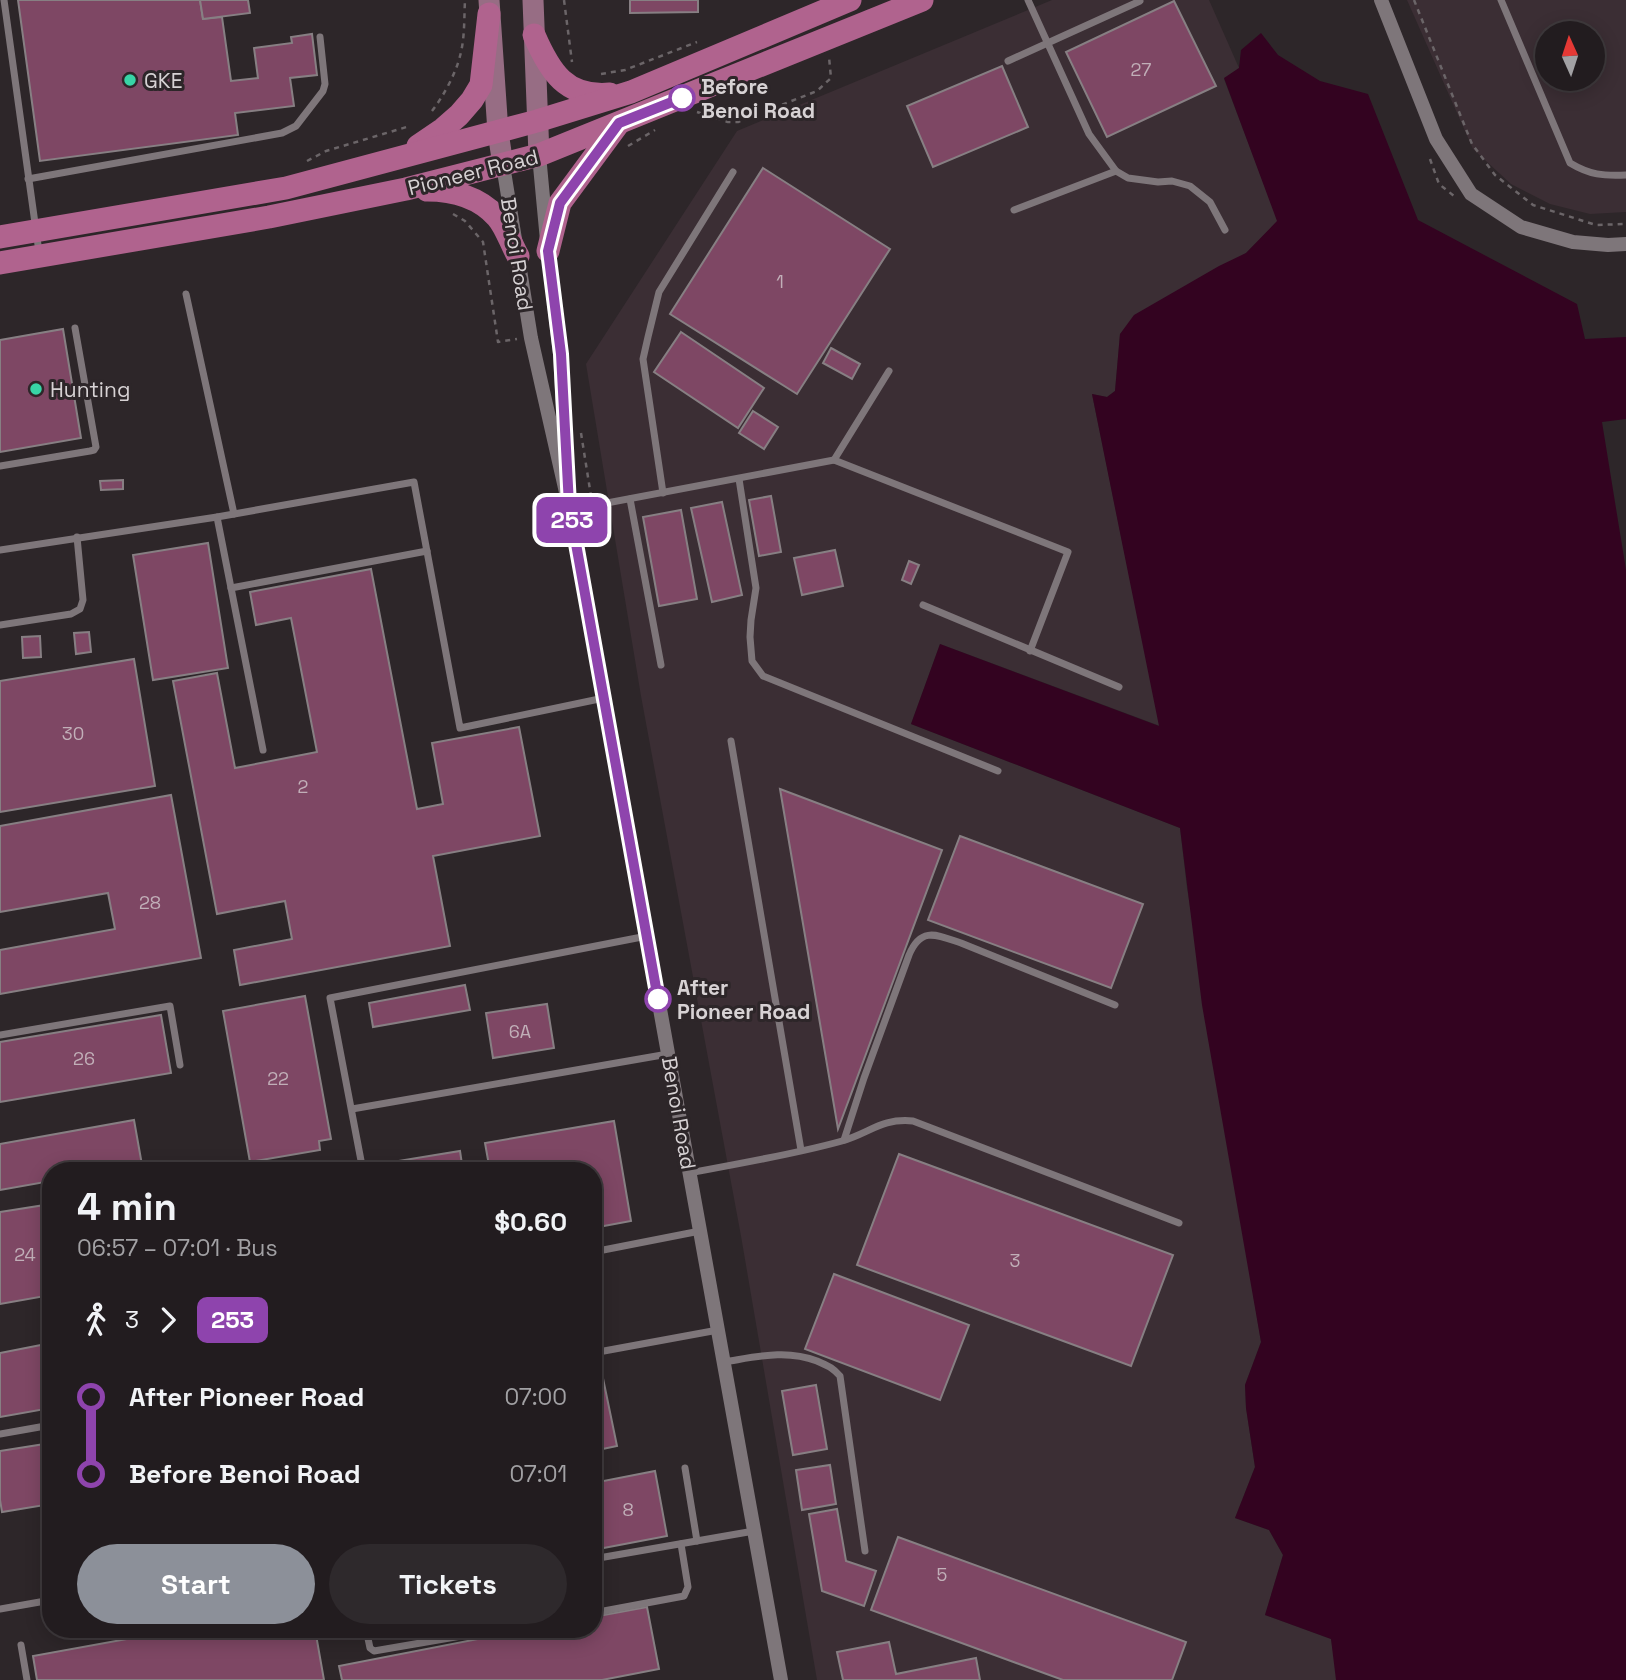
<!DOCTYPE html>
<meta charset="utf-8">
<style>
body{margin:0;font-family:"Space Grotesk",sans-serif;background:#2e292c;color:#f1f3f6;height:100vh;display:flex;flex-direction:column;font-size:26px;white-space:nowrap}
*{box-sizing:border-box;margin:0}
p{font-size:23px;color:#a2a1a4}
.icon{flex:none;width:38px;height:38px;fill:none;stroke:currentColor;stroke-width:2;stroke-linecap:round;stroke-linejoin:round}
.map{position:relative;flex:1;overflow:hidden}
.drawer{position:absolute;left:42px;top:1162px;width:560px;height:476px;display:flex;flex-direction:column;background:#221c1f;border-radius:28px;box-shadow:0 4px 18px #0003,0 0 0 2px #3f3a3d}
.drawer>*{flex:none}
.badge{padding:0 14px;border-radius:10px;font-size:24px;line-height:46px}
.needle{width:46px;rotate:357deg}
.controls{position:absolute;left:1535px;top:21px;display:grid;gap:14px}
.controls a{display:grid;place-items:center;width:70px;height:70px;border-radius:50%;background:#221c1f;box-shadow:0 4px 18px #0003,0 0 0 2px #3f3a3d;font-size:35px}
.map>.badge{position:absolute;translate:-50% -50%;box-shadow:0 0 0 4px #fff}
.legs{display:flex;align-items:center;gap:10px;height:77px;padding:0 35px;font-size:23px}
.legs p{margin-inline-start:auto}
.summary{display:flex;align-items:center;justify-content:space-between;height:119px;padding:0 35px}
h1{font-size:38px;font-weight:700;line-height:52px}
.button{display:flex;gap:14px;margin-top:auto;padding:14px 35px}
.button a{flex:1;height:80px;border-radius:42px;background:#8c9099;color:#fff;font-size:28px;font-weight:700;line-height:80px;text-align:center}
.button a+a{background:#2e292c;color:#f1f3f6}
ul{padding:0 35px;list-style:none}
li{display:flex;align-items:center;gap:24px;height:77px;font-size:26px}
li i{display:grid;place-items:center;width:10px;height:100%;margin:0 9px;background:currentColor}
li i::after{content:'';width:18px;height:18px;margin:-9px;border:5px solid;border-radius:50%;background:#221c1f}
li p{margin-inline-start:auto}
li:first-child i{background:linear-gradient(#0000 50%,currentColor 0)}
li:last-child i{background:linear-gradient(currentColor 50%,#0000 0)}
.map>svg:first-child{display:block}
</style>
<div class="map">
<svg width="1626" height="1680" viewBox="0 0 1626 1680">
<rect width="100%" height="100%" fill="#2d2629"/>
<!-- built -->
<g fill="#3b2e34" fill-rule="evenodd">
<polygon points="1052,0 1209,0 1239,68 1224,79 1278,221 1246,253 1120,334 1115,391 1107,397 1092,394 1160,726 940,644 911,724 1180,828 1187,888 1261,1342 1245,1385 1246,1408 1255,1467 1235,1518 1269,1530 1283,1555 1265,1615 1331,1639 1338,1680 817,1680 741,1236 641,696 586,364 737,131"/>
<path d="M 1407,0 L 1626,0 L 1626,212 L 1590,214 L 1550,204 L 1511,184 L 1473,149 ZM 1547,33 L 1592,33 L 1592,79 L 1547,79 Z"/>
</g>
<!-- water -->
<polygon fill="#330320" points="1261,33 1278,55 1320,81 1368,94 1418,220 1577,304 1585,339 1626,337 1626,419 1602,422 1626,570 1626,1680 1336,1680 1331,1639 1265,1615 1283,1555 1269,1530 1235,1518 1255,1467 1246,1408 1245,1385 1261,1342 1202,1005 1180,828 911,724 940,644 1159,726 1092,394 1107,397 1115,391 1120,334 1134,315 1219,266 1246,253 1277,221 1224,78 1239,68 1241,50"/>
<!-- building -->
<g fill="#7e4764" stroke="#877f83" stroke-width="2">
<polygon points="18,0 200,0 203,19 222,17 231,81 258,78 254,48 292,43 291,37 312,34 317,75 290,78 294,106 235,113 238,135 40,161"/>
<polygon points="200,0 248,0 250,13 203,19"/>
<polygon points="630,0 698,0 698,12 630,13"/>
<polygon points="1174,1 1216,86 1107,137 1066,52"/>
<polygon points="1002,66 1028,127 933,167 907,106"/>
<polygon points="763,168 890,249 797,394 670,314"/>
<polygon points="63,329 81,438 0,452 0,340"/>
<polygon points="681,332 764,388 738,428 654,372"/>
<polygon points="831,348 860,364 852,379 823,363"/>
<polygon points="753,411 778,427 764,449 739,433"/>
<polygon points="123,480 123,489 101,490 100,481"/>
<polygon points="771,496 781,552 759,556 749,500"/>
<polygon points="722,502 742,595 712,602 691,508"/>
<polygon points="681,510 697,599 659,606 643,517"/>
<polygon points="208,543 228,668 153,680 133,555"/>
<polygon points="835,550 843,586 802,595 794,558"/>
<polygon points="909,561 919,565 911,584 902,580"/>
<polygon points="371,569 417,809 443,804 432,743 519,727 540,836 433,856 450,946 240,985 234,950 292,939 285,901 217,914 173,681 217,673 235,768 317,752 291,618 256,625 250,592"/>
<polygon points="89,632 91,652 76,654 74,633"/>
<polygon points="40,636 41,657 23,658 22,637"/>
<polygon points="134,659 155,786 0,812 0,681"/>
<polygon points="780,789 942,850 838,1129"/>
<polygon points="171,795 201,958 0,994 0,950 115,929 108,893 0,912 0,826"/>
<polygon points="960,836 1143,904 1111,988 928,920"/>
<polygon points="465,985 470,1010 373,1027 369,1003"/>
<polygon points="305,996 331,1139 319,1141 320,1150 250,1162 223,1011"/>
<polygon points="547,1004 554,1048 493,1058 486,1013"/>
<polygon points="161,1015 171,1073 0,1102 0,1042"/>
<polygon points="134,1120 142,1165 108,1171 51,1171 51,1181 0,1190 0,1144"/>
<polygon points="614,1121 631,1221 593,1228 593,1171 490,1171 485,1143"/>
<polygon points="460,1151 463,1171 393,1171 392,1162"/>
<polygon points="899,1154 1173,1255 1131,1366 857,1265"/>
<polygon points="51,1204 51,1295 0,1304 0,1212"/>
<polygon points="834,1274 969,1325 940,1400 805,1349"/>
<polygon points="51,1343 51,1408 0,1417 0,1353"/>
<polygon points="599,1359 617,1446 593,1451 593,1360"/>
<polygon points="816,1385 827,1449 793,1455 782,1391"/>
<polygon points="51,1443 51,1504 2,1512 0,1500 0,1451"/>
<polygon points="830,1465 836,1504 802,1510 796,1470"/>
<polygon points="655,1471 667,1536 593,1550 593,1483"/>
<polygon points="837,1509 846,1561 876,1571 864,1606 822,1591 809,1514"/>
<polygon points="898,1537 1186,1642 1172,1680 1063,1680 871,1610"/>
<polygon points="647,1607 659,1669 602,1680 342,1680 339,1666 529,1629 593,1629 593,1617"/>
<polygon points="182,1629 315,1629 324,1680 37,1680 33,1656"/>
<polygon points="889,1642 896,1674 976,1658 980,1680 843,1680 837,1652"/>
</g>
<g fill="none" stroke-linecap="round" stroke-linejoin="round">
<!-- path -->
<g stroke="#6b6568" stroke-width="2.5" stroke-dasharray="5 5" stroke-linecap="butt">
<polyline points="564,0 572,62"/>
<polyline points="1414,0 1472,144 1495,175 1533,205 1596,225 1626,224"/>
<polyline points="601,74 625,70 697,42"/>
<path d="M 432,111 C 443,97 456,73 460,56 C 465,38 464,18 465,0"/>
<polyline points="697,112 728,122 738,122 817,91 831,78 829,57"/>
<polyline points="628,146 655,130"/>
<polyline points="1430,159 1439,184 1454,196"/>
<polyline points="307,161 326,151 410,126"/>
<polyline points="453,214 465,221 483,242 498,342 517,339"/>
<polyline points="581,433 591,496"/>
</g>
<!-- lane -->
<g stroke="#7e767a" stroke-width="7">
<polyline points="4,0 39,252"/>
<polyline points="1028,0 1089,134 1116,171 1128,178 1158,182 1172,181 1190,186 1210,202 1225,230"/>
<path d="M 1501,0 L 1570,163 C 1590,175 1603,176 1626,175"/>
<polyline points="1008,61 1140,1"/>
<polyline points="28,179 282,133 296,126 323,91 325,84 320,37"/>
<polyline points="1014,210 1116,171"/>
<polyline points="186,294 234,514"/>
<polyline points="834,460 889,371"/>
<polyline points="0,466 90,451 94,450 96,447 75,328"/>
<polyline points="739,479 756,588 751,620 750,637 752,661 763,676 998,771"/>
<polyline points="663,493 643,359 648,337 659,292 733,172"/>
<polyline points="630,499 661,665"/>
<polyline points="570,510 834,460 1068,552 1030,651"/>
<polyline points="217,517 263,750"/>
<polyline points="0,550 217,517 414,482 460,728 604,698"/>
<polyline points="231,588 427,551"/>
<polyline points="923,605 1119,687"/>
<polyline points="0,625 71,614 80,609 83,600 77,537"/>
<polyline points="731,741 801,1150"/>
<polyline points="0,1035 170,1006 180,1065"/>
<polyline points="352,1109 668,1054"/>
<path d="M 844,1140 L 864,1078 L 909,955 C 921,926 937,935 961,943 L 1115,1005"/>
<polyline points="363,1171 330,998 647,936"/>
<path d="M 690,1173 C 740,1163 792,1155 842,1141 C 870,1133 881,1118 913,1121 L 1179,1223"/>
<polyline points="593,1252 700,1231"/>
<polyline points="593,1353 718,1330"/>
<path d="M 724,1362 C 756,1357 786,1349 817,1361 C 828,1366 832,1367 840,1376 L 865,1551"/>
<polyline points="0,1434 51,1425"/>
<polyline points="685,1468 697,1541"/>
<polyline points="593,1559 754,1531"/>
<polyline points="0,1609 51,1600"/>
<polyline points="593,1613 684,1596 688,1587 681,1544"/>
<polyline points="366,1629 370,1648 374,1651 502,1629"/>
<polyline points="21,1645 27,1680"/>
</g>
<!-- street -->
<g stroke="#7e767a" stroke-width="14">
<polyline points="1381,0 1436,139 1471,194 1521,227 1573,242 1608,245 1626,244"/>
<polyline points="539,155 548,251 560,354 566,462"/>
<polyline points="503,165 531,338 570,510 781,1680"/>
</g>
<!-- secondary -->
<g stroke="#976d84" stroke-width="21">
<polyline points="489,0 498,132 503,165"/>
<polyline points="533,0 539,155"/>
</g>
<!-- primary -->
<g stroke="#b0638e" stroke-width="23">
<path d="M 534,35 C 550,72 566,98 610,94"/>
<polyline points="418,146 443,129 459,115 472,100 481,85 489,14"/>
<path d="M 427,190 C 452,190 479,197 497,217 C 506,227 511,244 518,256"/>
<polyline points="0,237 286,188 537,121 631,92 850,0"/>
<polyline points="548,251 560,203 619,123"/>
<polyline points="0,263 269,217 406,189 539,155 922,0"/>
</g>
</g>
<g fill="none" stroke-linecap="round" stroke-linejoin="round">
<defs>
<polyline id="line-1" points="658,999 569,505 561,354 548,251 560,203 619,123 682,98"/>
</defs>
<!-- line-1 casing -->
<use href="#line-1" stroke="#fff" stroke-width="16"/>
<!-- line-1 -->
<use href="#line-1" stroke="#8e44ad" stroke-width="10"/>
</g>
<!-- markers -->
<g fill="#38d4a6" stroke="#2d2629" stroke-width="2.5">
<circle cx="130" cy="80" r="7"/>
<circle cx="36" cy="389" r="7"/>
</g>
<g fill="#fff" stroke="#8e44ad" stroke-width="3.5">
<circle cx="682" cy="98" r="12"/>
<circle cx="658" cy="999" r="12"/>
</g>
<g text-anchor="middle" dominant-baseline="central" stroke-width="6" stroke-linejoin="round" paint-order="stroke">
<!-- number labels -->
<g font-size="18" fill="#c1afb8">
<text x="1141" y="69">27</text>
<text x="780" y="281">1</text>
<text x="73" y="733">30</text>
<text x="303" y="786">2</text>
<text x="150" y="902">28</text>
<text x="520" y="1031">6A</text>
<text x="84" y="1058">26</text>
<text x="278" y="1078">22</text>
<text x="25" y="1254">24</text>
<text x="1015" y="1260">3</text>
<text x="628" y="1509">8</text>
<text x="942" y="1574">5</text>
</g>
<!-- poi labels -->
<g font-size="21" fill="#d7d2d4" stroke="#2d2629" text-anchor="start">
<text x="144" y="80">GKE</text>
<text x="50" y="389">Hunting</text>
</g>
<!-- stop labels -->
<g font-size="21" font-weight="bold" fill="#d7d2d4" stroke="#2d2629" text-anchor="start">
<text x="701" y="86">Before<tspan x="701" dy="24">Benoi Road</tspan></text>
<text x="677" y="987">After<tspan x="677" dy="24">Pioneer Road</tspan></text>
</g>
<!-- street labels -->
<g font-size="21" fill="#d7d2d4" stroke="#2d2629">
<text transform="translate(473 172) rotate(-14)">Pioneer Road</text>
<text transform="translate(517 254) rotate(81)">Benoi Road</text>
<text transform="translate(679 1113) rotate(80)">Benoi Road</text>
</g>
</g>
</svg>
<div class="controls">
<a><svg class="needle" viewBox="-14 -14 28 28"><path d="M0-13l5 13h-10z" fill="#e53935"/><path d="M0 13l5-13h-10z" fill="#a2a1a4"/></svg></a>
</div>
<b class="badge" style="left:572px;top:520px;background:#8e44ad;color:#fff">253</b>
<section class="drawer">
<div class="summary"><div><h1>4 min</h1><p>06:57 – 07:01 · Bus</p></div><b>$0.60</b></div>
<div class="legs"><svg class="icon" aria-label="walk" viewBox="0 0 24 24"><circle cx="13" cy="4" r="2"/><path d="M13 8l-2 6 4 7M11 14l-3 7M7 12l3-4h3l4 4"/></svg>3<svg class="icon" aria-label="forward" viewBox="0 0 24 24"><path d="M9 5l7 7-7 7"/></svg><b class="badge" style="background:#8e44ad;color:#fff">253</b></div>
<ul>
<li><i style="color:#8e44ad"></i><b>After Pioneer Road</b><p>07:00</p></li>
<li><i style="color:#8e44ad"></i><b>Before Benoi Road</b><p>07:01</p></li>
</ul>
<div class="button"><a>Start</a><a>Tickets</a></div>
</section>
</div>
